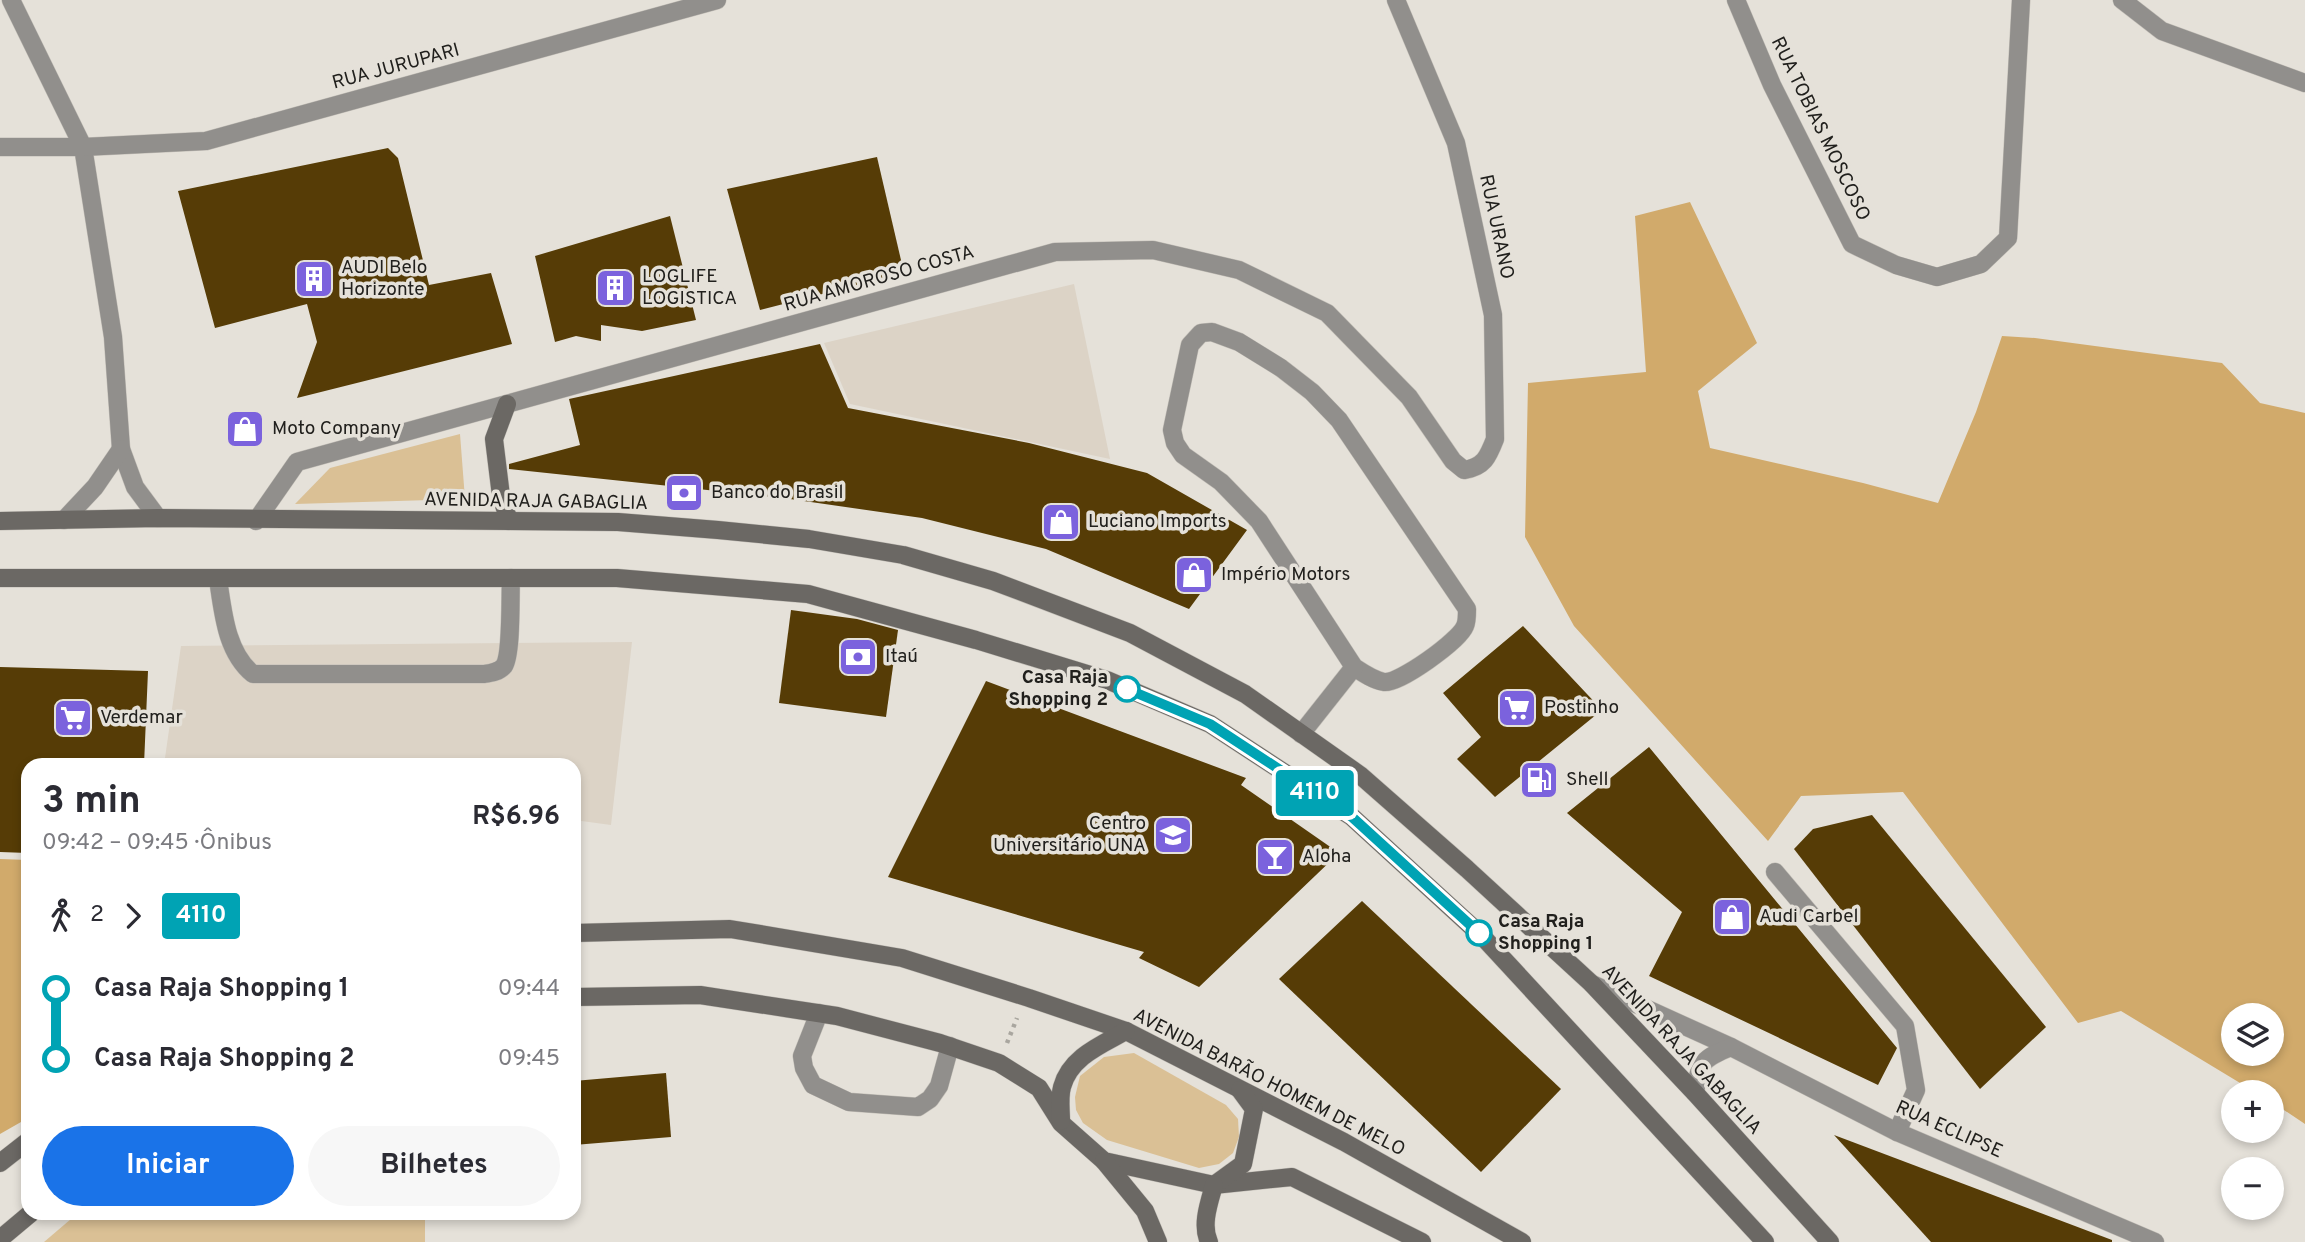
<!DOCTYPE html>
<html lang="pt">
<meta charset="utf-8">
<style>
body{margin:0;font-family:Overpass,sans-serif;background:#f7f7f7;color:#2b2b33;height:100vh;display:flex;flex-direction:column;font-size:26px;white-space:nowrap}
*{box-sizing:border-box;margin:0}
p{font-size:23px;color:#7c7c81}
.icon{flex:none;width:38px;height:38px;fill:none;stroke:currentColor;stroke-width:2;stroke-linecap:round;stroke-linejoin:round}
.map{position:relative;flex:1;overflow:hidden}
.side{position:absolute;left:21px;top:758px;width:560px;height:462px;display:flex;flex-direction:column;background:#fff;border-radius:21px;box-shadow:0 4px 10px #0003}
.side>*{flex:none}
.badge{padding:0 14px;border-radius:5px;font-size:24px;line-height:46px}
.tools{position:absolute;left:2221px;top:1003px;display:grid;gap:14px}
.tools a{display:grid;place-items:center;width:63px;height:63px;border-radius:50%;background:#fff;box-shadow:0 4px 10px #0003;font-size:35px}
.map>.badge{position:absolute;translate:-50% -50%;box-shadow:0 0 0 4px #fff}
.legs{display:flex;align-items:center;gap:10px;height:77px;padding:0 21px;font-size:23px}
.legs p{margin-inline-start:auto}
.summary{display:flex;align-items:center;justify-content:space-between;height:119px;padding:0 21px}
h1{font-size:38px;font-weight:700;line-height:52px}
.primary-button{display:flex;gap:14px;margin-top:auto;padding:14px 21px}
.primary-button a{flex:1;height:80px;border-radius:42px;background:#1a73e8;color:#fff;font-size:28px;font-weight:700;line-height:80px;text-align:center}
.primary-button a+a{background:#f7f7f7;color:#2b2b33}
ul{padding:0 21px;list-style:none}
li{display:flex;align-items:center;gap:24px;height:70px;font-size:26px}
li i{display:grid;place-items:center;width:10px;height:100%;margin:0 9px;background:currentColor}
li i::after{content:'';width:18px;height:18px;margin:-9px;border:5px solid;border-radius:50%;background:#fff}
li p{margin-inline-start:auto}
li:first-child i{background:linear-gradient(#0000 50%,currentColor 0)}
li:last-child i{background:linear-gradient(currentColor 50%,#0000 0)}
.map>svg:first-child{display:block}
</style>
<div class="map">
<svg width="2305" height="1242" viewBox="0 0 2305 1242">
<rect width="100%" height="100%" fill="#e5e1d9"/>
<!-- built -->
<g fill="#dcd3c6">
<polygon points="1074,284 1110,459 850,404 824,343"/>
<polygon points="632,642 611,825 574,820 574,765 164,765 181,646"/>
</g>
<!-- green -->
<g fill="#dac095">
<polygon points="460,434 465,499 295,504 330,468"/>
<polygon points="1134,1053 1226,1105 1238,1119 1239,1137 1233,1153 1219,1164 1199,1168 1107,1140 1083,1123 1076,1110 1075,1097 1080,1076 1104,1057"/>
<polygon points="78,1213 414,1213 425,1220 425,1242 44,1242"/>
</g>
<!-- forest -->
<g fill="#d1aa6b" fill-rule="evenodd">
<path d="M 1690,202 L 1757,343 L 1698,391 L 1710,448 L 1863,483 L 1938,503 L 1976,412 L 2002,336 L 2035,338 L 2222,363 L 2260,403 L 2305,413 L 2305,1124 L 2272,1102 L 2272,1092 L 2255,1092 L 2121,1011 L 2078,1023 L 1903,792 L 1801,796 L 1768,841 L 1574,626 L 1525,537 L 1528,383 L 1646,372 L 1635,216 ZM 2233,1015 L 2272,1015 L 2272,1054 L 2233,1054 Z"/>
<polygon points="0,859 28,860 28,1118 0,1134"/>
</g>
<!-- building -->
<g fill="#563c06">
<polygon points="388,148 398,158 429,285 491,273 512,344 297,398 317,342 307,304 215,328 178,191"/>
<polygon points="877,157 904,273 760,310 727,189"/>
<polygon points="670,216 696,320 642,331 601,325 601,341 576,336 555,342 535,256"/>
<polygon points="820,344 848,408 1029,443 1147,473 1247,530 1189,609 1046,549 922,518 783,498 509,469 509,464 580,445 569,399"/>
<polygon points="791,610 857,619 898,630 886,717 779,703"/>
<polygon points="1523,626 1602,710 1495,797 1457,759 1481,737 1443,693"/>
<polygon points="0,667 148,671 144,765 28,765 28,853 0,852"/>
<polygon points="986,681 1246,778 1241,785 1339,853 1199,987 1139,958 1144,952 888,877"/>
<polygon points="1649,747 1897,1048 1878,1085 1649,976 1682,912 1567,813"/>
<polygon points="1872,815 2046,1027 1980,1089 1794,849 1813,829"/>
<polygon points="1362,901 1561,1089 1481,1172 1279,979"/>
<polygon points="666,1073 671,1137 574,1145 574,1081"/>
<polygon points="1834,1135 2112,1240 2112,1242 1931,1242"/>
</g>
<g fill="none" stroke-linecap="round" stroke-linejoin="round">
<defs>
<g id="lane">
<path d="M 1212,332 L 1239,342 L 1281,368 L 1312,392 L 1339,420 L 1467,609 C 1467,614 1467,622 1465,626 C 1459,641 1399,684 1384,682 C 1373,680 1363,673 1354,667 L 1259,521 L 1221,482 L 1183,455 L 1175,443 L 1172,430 L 1190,345 L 1201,333 Z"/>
<path d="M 218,579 C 223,612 226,652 253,674 L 484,674 C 491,673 499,672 504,666 C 512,654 510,595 511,578"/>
<polyline points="1301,734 1354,667"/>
<polyline points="1775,872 1905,1026 1916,1090 1897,1132"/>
<polyline points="819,1013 802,1056 804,1068 813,1085 849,1102 918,1107 930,1099 939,1086 950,1046"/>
</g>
<g id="street">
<polyline points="11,0 83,147 113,337 121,449 135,487 158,518"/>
<polyline points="1736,0 1772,85 1852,244 1896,265 1937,277 1981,264 2008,238 2021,0"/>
<polyline points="2122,0 2162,31 2305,83"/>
<polyline points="0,147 83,147 206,141 717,0"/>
<polyline points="64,520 95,487 121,449"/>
<path d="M 256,521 L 297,462 L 1055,252 L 1153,250 L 1239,270 L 1327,313 L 1409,397 L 1453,461 L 1464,470 C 1484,467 1488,457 1495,439 L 1493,315 L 1456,143 L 1396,0"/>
<polyline points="1592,984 1731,1047 1897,1132 2155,1242"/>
<path d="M 1695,1093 C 1700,1061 1702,1059 1731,1047"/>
</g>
<g id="secondary">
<polyline points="507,404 494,439 501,496 509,521"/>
<polyline points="0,521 158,518 618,522 718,530 809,539 903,555 993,581 1130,633 1245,694 1360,775 1467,869 1592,984 1695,1093 1830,1242"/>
<polyline points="0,578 617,578 808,594 976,640 1107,680 1210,724 1352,817 1482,936 1765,1242"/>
<polyline points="574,933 730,929 902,958 1029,998 1126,1031 1344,1142 1522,1242"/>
<polyline points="574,997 700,995 837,1016 940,1043 999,1063 1039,1088 1061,1123 1104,1161 1214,1185 1292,1177 1422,1242"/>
<path d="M 1061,1121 C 1061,1110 1059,1098 1062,1087 C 1070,1057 1101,1045 1126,1031"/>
<polyline points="1104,1161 1145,1211 1158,1242"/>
<polyline points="0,1163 28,1141"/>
<polyline points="1214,1185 1243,1164 1254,1109 1240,1090"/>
<polyline points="0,1239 31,1213"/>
<path d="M 1209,1242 C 1201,1225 1209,1203 1214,1185"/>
</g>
</defs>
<!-- lane casing -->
<use href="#lane" stroke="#c2beb7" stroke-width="19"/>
<!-- street casing -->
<use href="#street" stroke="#c2beb7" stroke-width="19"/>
<!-- secondary casing -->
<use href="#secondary" stroke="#c2beb7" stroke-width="19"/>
<!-- path -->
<polyline stroke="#a9a69f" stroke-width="4.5" stroke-dasharray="3.5 5" stroke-linecap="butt" points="1007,1043 1017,1018"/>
<!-- lane -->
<use href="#lane" stroke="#918f8c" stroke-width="18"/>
<!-- street -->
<use href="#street" stroke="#918f8c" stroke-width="18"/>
<!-- secondary -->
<use href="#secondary" stroke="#6b6864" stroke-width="18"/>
</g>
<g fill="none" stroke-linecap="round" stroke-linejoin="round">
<defs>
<polyline id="line-1" points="1127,689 1210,724 1352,817 1479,933"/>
</defs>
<!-- line-1 casing -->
<use href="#line-1" stroke="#fff" stroke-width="16"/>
<!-- line-1 -->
<use href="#line-1" stroke="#00a3b4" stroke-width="10"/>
</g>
<!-- icons -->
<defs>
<symbol id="building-square" viewBox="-11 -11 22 22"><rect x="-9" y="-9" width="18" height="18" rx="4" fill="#7b62dd" stroke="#e5e1d9"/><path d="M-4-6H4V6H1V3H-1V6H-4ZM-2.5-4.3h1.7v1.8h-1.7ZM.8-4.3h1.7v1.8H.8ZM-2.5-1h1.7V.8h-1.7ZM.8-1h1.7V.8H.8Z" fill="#fff"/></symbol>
<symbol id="shop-square" viewBox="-11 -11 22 22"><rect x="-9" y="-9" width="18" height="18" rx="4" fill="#7b62dd" stroke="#e5e1d9"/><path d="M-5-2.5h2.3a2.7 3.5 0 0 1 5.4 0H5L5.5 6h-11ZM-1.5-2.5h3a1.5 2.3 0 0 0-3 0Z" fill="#fff"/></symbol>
<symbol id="bank-square" viewBox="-11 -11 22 22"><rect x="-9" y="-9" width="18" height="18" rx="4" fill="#7b62dd" stroke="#e5e1d9"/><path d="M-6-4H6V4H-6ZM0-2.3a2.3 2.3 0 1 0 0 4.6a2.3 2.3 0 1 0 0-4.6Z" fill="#fff"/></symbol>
<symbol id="supermarket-square" viewBox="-11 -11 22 22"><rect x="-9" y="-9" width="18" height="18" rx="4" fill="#7b62dd" stroke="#e5e1d9"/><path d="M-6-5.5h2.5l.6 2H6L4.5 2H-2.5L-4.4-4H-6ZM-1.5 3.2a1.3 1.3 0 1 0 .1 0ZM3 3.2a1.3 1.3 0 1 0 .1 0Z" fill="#fff"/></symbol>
<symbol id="fuel-square" viewBox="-11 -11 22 22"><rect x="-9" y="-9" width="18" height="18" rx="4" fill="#7b62dd" stroke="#e5e1d9"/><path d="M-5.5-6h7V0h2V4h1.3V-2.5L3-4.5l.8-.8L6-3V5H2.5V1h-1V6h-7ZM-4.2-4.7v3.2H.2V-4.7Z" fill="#fff"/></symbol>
<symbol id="university-square" viewBox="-11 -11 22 22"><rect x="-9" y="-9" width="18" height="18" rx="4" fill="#7b62dd" stroke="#e5e1d9"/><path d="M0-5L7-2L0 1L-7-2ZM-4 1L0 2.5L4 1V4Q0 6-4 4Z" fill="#fff"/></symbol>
<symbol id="bar-square" viewBox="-11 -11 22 22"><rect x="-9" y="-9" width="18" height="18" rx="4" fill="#7b62dd" stroke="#e5e1d9"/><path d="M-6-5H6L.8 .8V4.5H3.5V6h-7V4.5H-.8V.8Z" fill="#fff"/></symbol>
</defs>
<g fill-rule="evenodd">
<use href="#building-square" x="292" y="257" width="44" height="44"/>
<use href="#building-square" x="593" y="266" width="44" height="44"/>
<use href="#shop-square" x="223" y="407" width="44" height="44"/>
<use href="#bank-square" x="662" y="471" width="44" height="44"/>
<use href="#shop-square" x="1039" y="500" width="44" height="44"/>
<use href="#shop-square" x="1172" y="553" width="44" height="44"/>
<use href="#bank-square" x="836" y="635" width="44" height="44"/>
<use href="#supermarket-square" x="1495" y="686" width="44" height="44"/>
<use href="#supermarket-square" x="51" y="696" width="44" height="44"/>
<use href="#fuel-square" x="1517" y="758" width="44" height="44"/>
<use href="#university-square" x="1151" y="813" width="44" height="44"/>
<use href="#bar-square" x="1253" y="835" width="44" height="44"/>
<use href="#shop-square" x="1710" y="895" width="44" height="44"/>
</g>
<!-- markers -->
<g fill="#fff" stroke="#00a3b4" stroke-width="3.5">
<circle cx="1127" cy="689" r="12"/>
<circle cx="1479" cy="933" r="12"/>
</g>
<g text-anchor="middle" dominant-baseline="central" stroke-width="7" stroke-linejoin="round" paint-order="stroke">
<!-- street labels -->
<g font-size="19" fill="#21201d" stroke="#e5e1d9">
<text transform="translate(396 67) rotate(-15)">RUA JURUPARI</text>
<text transform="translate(1820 129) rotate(64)">RUA TOBIAS MOSCOSO</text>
<text transform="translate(1496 227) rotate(78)">RUA URANO</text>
<text transform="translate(879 279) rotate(-16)">RUA AMOROSO COSTA</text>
<text transform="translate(536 502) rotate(1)">AVENIDA RAJA GABAGLIA</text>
<text transform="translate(1681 1050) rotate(47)">AVENIDA RAJA GABAGLIA</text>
<text transform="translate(1269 1083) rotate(27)">AVENIDA BARÃO HOMEM DE MELO</text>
<text transform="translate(1949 1130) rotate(24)">RUA ECLIPSE</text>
</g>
<!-- poi labels -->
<g font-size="19" fill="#21201d" stroke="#e5e1d9" text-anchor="start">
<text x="341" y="268">AUDI Belo<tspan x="341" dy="22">Horizonte</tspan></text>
<text x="642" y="277">LOGLIFE<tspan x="642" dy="22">LOGISTICA</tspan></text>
<text x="272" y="429">Moto Company</text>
<text x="711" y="493">Banco do Brasil</text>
<text x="1088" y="522">Luciano Imports</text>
<text x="1221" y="575">Império Motors</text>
<text x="885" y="657">Itaú</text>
<text x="1544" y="708">Postinho</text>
<text x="100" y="718">Verdemar</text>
<text x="1566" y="780">Shell</text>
<text x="1146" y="824" text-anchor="end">Centro<tspan x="1146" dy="22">Universitário UNA</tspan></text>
<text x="1302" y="857">Aloha</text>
<text x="1759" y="917">Audi Carbel</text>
</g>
<!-- stop labels -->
<g font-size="19" font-weight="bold" fill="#21201d" stroke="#e5e1d9" text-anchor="end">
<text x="1108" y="678">Casa Raja<tspan x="1108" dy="22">Shopping 2</tspan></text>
<text x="1498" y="922" text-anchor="start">Casa Raja<tspan x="1498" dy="22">Shopping 1</tspan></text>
</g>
</g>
</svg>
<div class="tools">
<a><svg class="icon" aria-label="layers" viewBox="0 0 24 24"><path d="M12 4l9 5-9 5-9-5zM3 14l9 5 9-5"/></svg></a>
<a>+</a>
<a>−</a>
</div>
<b class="badge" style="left:1315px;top:793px;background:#00a3b4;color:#fff">4110</b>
<section class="side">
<div class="summary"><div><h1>3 min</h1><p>09:42 – 09:45 · Ônibus</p></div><b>R$6.96</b></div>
<div class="legs"><svg class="icon" aria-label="walk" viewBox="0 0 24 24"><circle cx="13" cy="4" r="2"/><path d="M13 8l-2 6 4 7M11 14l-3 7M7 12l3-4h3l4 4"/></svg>2<svg class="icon" aria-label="forward" viewBox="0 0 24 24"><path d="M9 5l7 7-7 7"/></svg><b class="badge" style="background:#00a3b4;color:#fff">4110</b></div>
<ul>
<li><i style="color:#00a3b4"></i><b>Casa Raja Shopping 1</b><p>09:44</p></li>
<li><i style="color:#00a3b4"></i><b>Casa Raja Shopping 2</b><p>09:45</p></li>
</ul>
<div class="primary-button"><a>Iniciar</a><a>Bilhetes</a></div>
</section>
</div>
